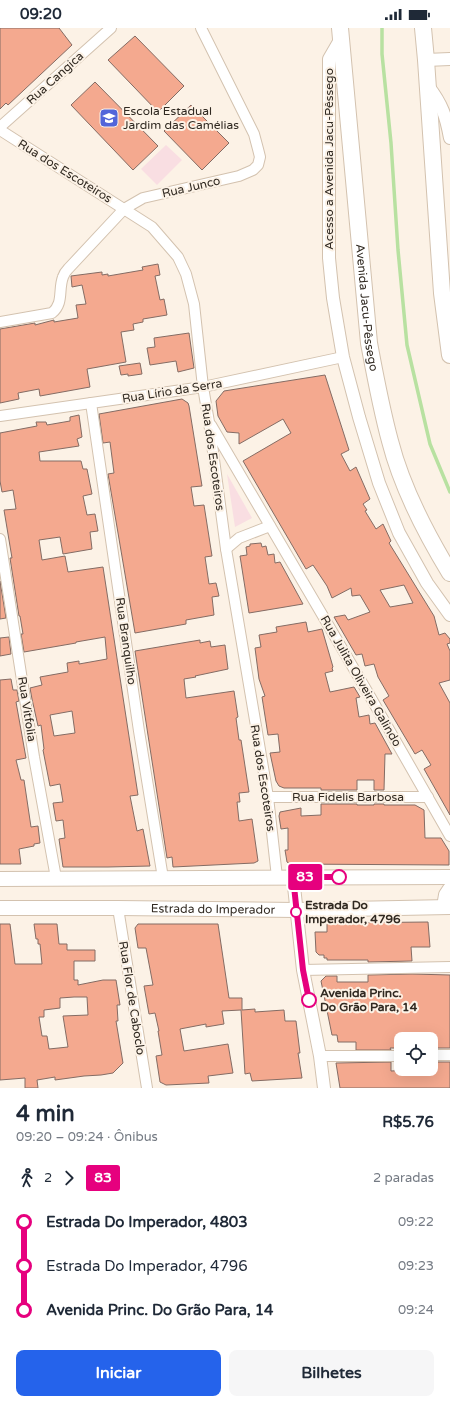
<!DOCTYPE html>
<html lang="pt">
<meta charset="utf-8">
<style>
body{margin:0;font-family:"Varela Round",sans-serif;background:#f6f6f7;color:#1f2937;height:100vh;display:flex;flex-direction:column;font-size:15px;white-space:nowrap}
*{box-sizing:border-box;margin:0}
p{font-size:13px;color:#747a83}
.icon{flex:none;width:22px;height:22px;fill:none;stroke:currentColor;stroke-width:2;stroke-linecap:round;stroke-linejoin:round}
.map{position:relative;height:1060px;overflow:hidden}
.drawer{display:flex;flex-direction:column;background:#fff;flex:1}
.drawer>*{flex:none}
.badge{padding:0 8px;border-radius:3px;font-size:14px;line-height:26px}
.fabs{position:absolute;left:394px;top:1004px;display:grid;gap:8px}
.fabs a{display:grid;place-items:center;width:44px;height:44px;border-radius:8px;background:#fff;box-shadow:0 4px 16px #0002;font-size:20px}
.map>.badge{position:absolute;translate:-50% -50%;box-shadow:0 0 0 2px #fff}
.legs{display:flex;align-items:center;gap:6px;height:44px;padding:0 16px;font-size:13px}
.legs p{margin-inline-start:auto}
.headline{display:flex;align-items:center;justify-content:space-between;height:68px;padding:0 16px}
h1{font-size:22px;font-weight:700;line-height:30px}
.cta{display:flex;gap:8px;margin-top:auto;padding:8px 16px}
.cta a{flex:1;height:46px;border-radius:8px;background:#2563eb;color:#fff;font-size:16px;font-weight:700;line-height:46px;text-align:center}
.cta a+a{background:#f6f6f7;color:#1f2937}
ul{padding:0 16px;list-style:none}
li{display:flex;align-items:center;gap:14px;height:44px;font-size:15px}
li i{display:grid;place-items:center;width:6px;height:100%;margin:0 5px;background:currentColor}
li i::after{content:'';width:10px;height:10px;margin:-5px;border:3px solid;border-radius:50%;background:#fff}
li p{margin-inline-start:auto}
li:first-child i{background:linear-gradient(#0000 50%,currentColor 0)}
li:last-child i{background:linear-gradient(currentColor 50%,#0000 0)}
.status{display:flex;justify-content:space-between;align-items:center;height:28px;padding:0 20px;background:#fff;direction:ltr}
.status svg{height:11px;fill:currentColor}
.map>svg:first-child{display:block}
</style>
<div class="status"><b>09:20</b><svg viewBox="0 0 49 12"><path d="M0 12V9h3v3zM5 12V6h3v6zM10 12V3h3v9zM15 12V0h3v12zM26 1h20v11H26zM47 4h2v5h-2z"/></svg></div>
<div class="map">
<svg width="450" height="1060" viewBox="0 0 450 1060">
<rect width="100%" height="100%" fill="#fcf2e6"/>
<!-- green -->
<g fill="#f9dee2">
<polygon points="166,117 182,132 157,157 141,141"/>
<polygon points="227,446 252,490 235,499"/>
</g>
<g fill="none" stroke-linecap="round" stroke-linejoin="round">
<!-- stream -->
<polyline stroke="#b8e1a1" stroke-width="3.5" points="382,0 382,26 391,115 398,222 407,317 430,416 450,464"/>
</g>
<!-- building -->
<g fill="#f4a98f" stroke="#846c64" fill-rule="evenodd">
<polygon points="0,0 59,0 72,17 8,77 6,75 0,81"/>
<polygon points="135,8 184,58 158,84 108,32"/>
<polygon points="95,54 158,118 133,142 71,77"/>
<polygon points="191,77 229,115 202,142 164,103"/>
<polygon points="158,236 160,247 155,248 160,272 164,271 167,287 143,291 143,294 133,296 134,302 121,304 126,334 87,341 90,359 40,368 39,361 18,365 19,371 0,375 0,301 35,295 35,297 54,292 54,294 78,290 76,277 86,276 82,257 72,259 71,248 102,244 102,247 108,246 108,248 143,242 142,239"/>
<polygon points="189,305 194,340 178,344 176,333 150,337 147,320 155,319 154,310"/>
<polygon points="140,335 142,346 128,348 128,346 121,347 119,338"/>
<path d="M 325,347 L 349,422 L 341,426 L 350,443 L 356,439 L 370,471 L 363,476 L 367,482 L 365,483 L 376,501 L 383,496 L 391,513 L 389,515 L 434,588 L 439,607 L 445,605 L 450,611 L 450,615 L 447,616 L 450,623 L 450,652 L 439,655 L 450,675 L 450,787 L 424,741 L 431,737 L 422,722 L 415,726 L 383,672 L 389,668 L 378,649 L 374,636 L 365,638 L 362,626 L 356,627 L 334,589 L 345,587 L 348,592 L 370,584 L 360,567 L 352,568 L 351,560 L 332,570 L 327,558 L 313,537 L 306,541 L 243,433 L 291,405 L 283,391 L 239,416 L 239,405 L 227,404 L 218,388 L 216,373 L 224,363 ZM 404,557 L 413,575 L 390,579 L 380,562 Z"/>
<polygon points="182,371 188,375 189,378 202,458 191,459 194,478 204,477 212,528 205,529 209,556 216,555 219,568 212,569 214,587 186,592 186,596 135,605 108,446 114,445 110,414 103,415 99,386"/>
<path d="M 79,387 L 82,409 L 77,411 L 79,418 L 39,424 L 40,433 L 81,433 L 83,441 L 87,441 L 92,466 L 83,468 L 87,487 L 95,486 L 98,503 L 90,504 L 92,521 L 63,526 L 60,509 L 39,512 L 42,532 L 65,528 L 68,544 L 103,539 L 138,767 L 130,768 L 137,803 L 143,801 L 150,838 L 108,839 L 63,839 L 59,811 L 65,810 L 63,792 L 56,793 L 53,775 L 63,774 L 60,756 L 50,758 L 43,722 L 44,721 L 41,697 L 38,698 L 32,671 L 30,660 L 42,657 L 40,649 L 68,644 L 67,635 L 79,633 L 79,636 L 107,631 L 105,609 L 76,614 L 76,615 L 24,624 L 21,606 L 23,606 L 20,588 L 19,588 L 10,530 L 12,530 L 4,482 L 16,481 L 13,462 L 2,464 L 0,453 L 0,405 L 37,398 L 36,394 L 46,394 L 47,397 L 70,393 L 70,389 ZM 72,683 L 75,705 L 54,708 L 50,687 Z"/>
<polygon points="261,515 262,519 266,518 268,527 274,526 275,535 280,534 303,576 249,585 240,528 247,527 246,519 250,518 250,516"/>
<polygon points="0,553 6,590 0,591"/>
<polygon points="306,594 308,604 322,601 333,639 332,640 333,643 325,645 330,664 354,659 360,669 356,670 359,689 369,687 370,696 375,695 392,726 385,726 384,762 374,762 374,752 357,752 357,762 321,762 321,760 284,760 279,758 276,753 270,725 280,724 278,706 268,707 262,669 265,668 259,651 255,620 261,619 259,607 277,604 276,599"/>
<polygon points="9,609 11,626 0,628 0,610"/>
<polygon points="200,612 200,615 210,613 211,619 225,617 228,641 195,648 196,649 184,651 186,670 234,663 238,689 236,690 239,712 241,712 249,764 239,765 240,774 237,774 239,793 252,791 258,833 254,835 173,839 172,829 167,830 135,623"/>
<polygon points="11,651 13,662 17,662 19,673 16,674 26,730 16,732 21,752 24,752 31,799 38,798 40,815 34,816 34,818 19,821 21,836 0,836 0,652"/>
<polygon points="321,776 357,776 357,777 374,777 374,776 384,776 384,777 415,777 424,782 425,810 441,810 449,823 449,837 290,836 287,834 285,822 288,822 288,800 281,801 279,788 280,784 301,780 301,788 321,787"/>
<polygon points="428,894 430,919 411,919 412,933 368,934 368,932 327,932 327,930 324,930 324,927 319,927 316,924 315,904 327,904 327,895"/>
<path d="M 0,896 L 10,896 L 15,936 L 42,936 L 40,916 L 38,916 L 38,911 L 36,911 L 34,896 L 57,896 L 59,916 L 67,916 L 67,922 L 95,922 L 95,933 L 74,933 L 74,952 L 78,952 L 78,957 L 103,952 L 116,952 L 120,977 L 117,977 L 118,993 L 116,993 L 123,1035 L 113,1045 L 101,1047 L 84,1048 L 55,1052 L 55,1049 L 37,1052 L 38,1060 L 25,1060 L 25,1050 L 0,1052 ZM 74,969 L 87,969 L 88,987 L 63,988 L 68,1019 L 49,1021 L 47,1008 L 42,1008 L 39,989 L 44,989 L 44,982 L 60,980 L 60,970 Z"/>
<polygon points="138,896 218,896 229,970 242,970 242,982 255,981 255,984 284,982 285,993 296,993 300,1025 298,1025 302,1050 252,1053 250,1045 245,1046 241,982 222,983 224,996 206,999 206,996 180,1001 184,1023 228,1016 233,1045 208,1048 209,1055 166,1057 160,1054 156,1028 162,1027 158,1003 159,1003 155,985 149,986 144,958 153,957 146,920 138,920 135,900"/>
<polygon points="412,946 450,947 450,1020 433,1020 433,1019 431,1019 431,1011 401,1011 401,1020 390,1020 391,1022 356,1022 356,1014 338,1014 337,1007 332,1007 321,953 326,948 337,948 337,954 368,954 368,947"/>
<polygon points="391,1034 391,1043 434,1041 434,1034 450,1034 450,1060 340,1060 336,1035"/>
</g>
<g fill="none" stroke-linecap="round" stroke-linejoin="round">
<defs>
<g id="minor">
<polyline points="0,99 111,0"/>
<polyline points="0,102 152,199 178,229 186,246 194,276 203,359 209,394 226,521 268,769 277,849"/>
<path d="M 0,294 L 52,285 C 64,275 58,262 63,249 C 64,246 66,243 68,241 L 124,181 L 143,170 L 239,148 L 253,142 L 258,137 L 260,129 L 258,121 L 254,106 L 201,0"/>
<polyline points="91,375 139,703 163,850"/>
<polyline points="0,388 203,359 343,329"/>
<polyline points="211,397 371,670 450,808"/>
<polyline points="0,511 34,729 56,850"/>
<polyline points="226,521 239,510 270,498"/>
<polyline points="268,769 428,769"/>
<polyline points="118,880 147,1060"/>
<polyline points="303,942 450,939"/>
<polyline points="431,1027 450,1027"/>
<polyline points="320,1028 401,1028"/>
</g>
<g id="tertiary">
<polyline points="340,12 329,31 329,230 333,270 343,329 359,389 379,455 399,505 427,555 450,587"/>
<polyline points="426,32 450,31"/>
<path d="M 428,58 C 442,76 446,88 450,110"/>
<polyline points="293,849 303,942 320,1028 324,1060"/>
</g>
<g id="secondary">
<polyline points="0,851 450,849"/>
<polyline points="444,879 446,867 450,861"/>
<path id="s1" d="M 0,880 L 118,880 L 296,882 L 450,879"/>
</g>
<g id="trunk">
<path id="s2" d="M 340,0 L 369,315 C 375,347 381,380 390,413 C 402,460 425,504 450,545"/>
<polyline points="423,0 426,32 442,265 450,327"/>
</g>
</defs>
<!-- minor casing -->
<use href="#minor" stroke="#d3c2af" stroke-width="12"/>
<!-- tertiary casing -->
<use href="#tertiary" stroke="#d3c2af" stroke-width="14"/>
<!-- secondary casing -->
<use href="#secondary" stroke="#d3c2af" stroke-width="16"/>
<!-- trunk casing -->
<use href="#trunk" stroke="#d3c2af" stroke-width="18"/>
<!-- minor -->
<use href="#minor" stroke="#fff" stroke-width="10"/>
<!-- tertiary -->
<use href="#tertiary" stroke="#fff" stroke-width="12"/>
<!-- secondary -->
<use href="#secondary" stroke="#fff" stroke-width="14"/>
<!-- trunk -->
<use href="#trunk" stroke="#fff" stroke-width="16"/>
</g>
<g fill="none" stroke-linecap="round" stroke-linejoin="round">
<defs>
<polyline id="line-1" points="309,972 303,942 293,849 339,849"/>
</defs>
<!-- line-1 casing -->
<use href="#line-1" stroke="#fff" stroke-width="9"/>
<!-- line-1 -->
<use href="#line-1" stroke="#e6007e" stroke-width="6"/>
</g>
<!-- icons -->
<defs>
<symbol id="school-square" viewBox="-11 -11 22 22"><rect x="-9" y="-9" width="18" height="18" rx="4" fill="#5265da" stroke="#fcf2e6"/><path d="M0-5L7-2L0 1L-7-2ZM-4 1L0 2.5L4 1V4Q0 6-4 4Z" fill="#fff"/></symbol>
</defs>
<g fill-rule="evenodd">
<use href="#school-square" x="98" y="79" width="22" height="22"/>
</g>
<!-- markers -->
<g fill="#fff" stroke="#e6007e" stroke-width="2">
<circle cx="339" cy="849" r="7"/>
<circle cx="296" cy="884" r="5"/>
<circle cx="309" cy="972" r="7"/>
</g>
<g text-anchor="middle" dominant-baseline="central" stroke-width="4" stroke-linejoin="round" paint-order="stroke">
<!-- street labels -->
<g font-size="12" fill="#302921" stroke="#fcf2e6">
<text transform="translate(55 50) rotate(-42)">Rua Cangica</text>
<text transform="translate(329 131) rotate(-90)">Acesso a Avenida Jacu-Pêssego</text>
<text transform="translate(65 143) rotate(32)">Rua dos Escoteiros</text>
<text transform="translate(191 159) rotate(-13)">Rua Junco</text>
<text stroke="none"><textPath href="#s2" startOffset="281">Avenida Jacu-Pêssego</textPath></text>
<text transform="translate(172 363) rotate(-9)">Rua Lírio da Serra</text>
<text transform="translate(213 429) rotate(82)">Rua dos Escoteiros</text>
<text transform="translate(126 613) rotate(82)">Rua Branquilho</text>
<text transform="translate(361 653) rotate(60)">Rua Julita Oliveira Galindo</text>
<text transform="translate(27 681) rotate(81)">Rua Vitfolia</text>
<text transform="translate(263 750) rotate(81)">Rua dos Escoteiros</text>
<text x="348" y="769">Rua Fidelis Barbosa</text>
<text stroke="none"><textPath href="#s1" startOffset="213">Estrada do Imperador</textPath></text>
<text transform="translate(132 970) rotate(81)">Rua Flor de Caboclo</text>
</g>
<!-- poi labels -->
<g font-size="12" fill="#302921" stroke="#fcf2e6" text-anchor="start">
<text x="123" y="83">Escola Estadual<tspan x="123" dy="14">Jardim das Camélias</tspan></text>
</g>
<!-- stop labels -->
<g font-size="12" font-weight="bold" fill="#302921" stroke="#fcf2e6" text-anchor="start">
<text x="305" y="877">Estrada Do<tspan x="305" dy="14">Imperador, 4796</tspan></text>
<text x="320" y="965">Avenida Princ.<tspan x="320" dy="14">Do Grão Para, 14</tspan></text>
</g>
</g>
</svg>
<div class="fabs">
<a><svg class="icon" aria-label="locate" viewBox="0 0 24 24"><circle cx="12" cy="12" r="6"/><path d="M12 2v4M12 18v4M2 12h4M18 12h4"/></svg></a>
</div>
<b class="badge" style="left:305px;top:849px;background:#e6007e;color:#fff">83</b>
</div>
<section class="drawer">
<div class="headline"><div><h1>4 min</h1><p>09:20 – 09:24 · Ônibus</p></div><b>R$5.76</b></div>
<div class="legs"><svg class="icon" aria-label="walk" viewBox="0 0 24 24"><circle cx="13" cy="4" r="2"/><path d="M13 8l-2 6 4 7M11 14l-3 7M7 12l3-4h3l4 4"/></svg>2<svg class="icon" aria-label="forward" viewBox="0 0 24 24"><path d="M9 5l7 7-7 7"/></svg><b class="badge" style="background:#e6007e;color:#fff">83</b><p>2 paradas</p></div>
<ul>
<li><i style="color:#e6007e"></i><b>Estrada Do Imperador, 4803</b><p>09:22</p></li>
<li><i style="color:#e6007e"></i><span>Estrada Do Imperador, 4796</span><p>09:23</p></li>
<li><i style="color:#e6007e"></i><b>Avenida Princ. Do Grão Para, 14</b><p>09:24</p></li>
</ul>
<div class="cta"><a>Iniciar</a><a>Bilhetes</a></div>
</section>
